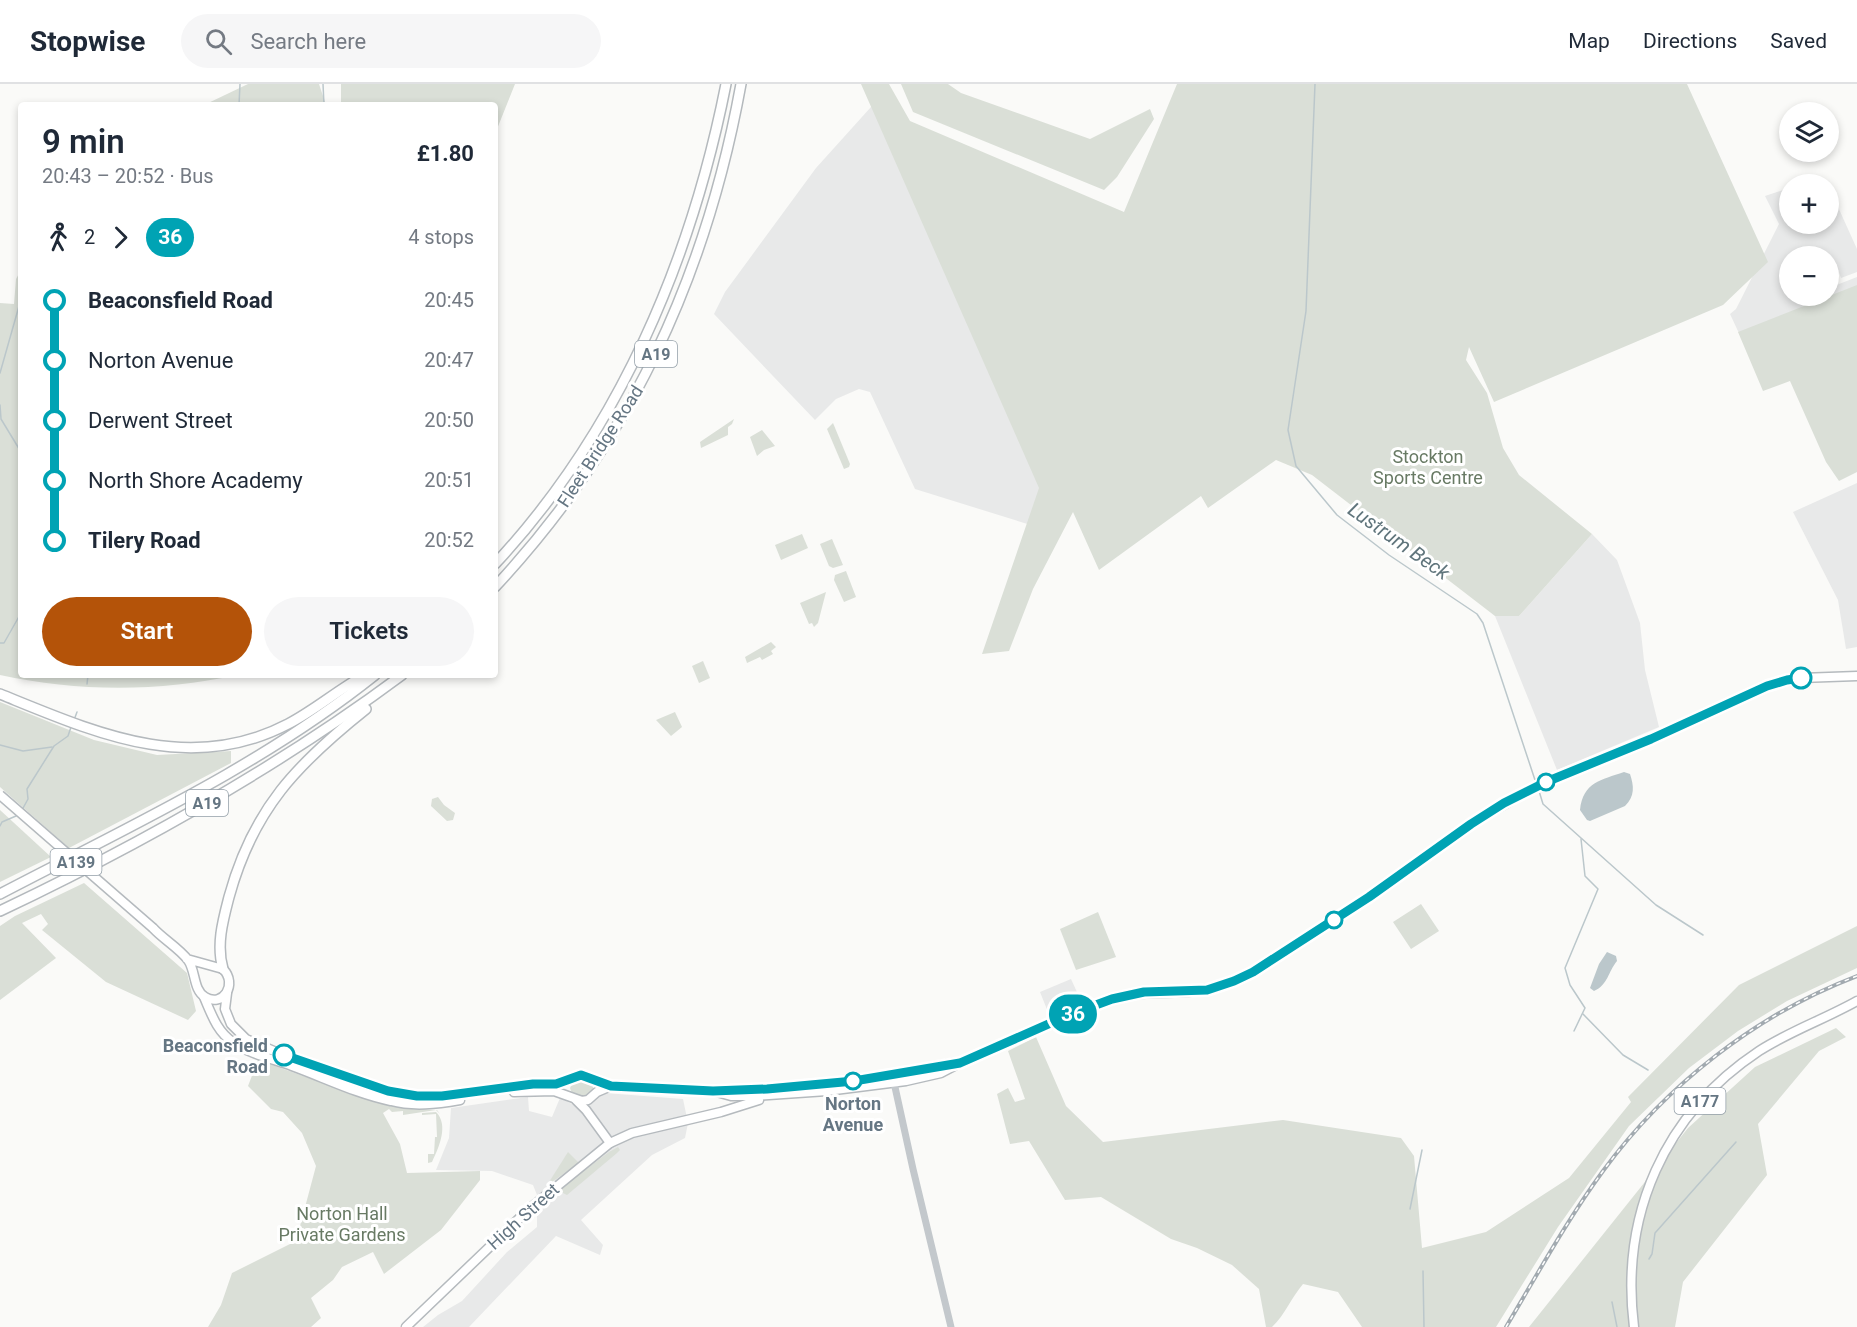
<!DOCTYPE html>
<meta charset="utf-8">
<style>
body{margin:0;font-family:Roboto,sans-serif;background:#f6f6f7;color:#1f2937;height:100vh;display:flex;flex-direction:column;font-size:22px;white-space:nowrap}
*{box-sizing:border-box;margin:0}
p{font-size:20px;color:#747a83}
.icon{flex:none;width:33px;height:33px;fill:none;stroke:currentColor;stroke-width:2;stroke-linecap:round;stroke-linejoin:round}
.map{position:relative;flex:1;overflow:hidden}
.drawer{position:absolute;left:18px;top:18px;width:480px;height:576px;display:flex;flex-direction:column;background:#fff;border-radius:6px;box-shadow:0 3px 9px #0003}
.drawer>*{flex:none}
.badge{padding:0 12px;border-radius:20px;font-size:21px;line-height:39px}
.buttons{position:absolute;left:1779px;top:18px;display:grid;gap:12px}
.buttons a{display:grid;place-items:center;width:60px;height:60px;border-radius:50%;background:#fff;box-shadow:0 3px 9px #0003;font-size:30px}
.map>.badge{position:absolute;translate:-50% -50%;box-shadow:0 0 0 3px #fff}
.legs{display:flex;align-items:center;gap:9px;height:66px;padding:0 24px;font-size:20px}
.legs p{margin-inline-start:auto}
.headline{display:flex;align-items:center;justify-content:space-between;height:102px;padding:0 24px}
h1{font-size:33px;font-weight:600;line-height:45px}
.button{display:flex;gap:12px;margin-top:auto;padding:12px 24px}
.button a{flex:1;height:69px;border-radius:36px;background:#b45309;color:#fff;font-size:24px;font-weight:600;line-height:69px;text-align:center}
.button a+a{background:#f6f6f7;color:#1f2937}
ul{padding:0 24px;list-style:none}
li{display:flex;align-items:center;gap:21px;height:60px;font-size:22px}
li i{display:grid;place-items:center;width:9px;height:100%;margin:0 8px;background:currentColor}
li i::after{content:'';width:15px;height:15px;margin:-8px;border:4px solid;border-radius:50%;background:#fff}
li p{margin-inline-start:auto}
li:first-child i{background:linear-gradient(#0000 50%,currentColor 0)}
li:last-child i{background:linear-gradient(currentColor 50%,#0000 0)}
header{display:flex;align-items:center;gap:36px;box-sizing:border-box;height:84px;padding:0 30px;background:#fff;border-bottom:2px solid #e0e1e3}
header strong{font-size:28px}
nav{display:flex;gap:33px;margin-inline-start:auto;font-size:21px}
.search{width:420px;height:54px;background:#f6f6f7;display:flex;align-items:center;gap:15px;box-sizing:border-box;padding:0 21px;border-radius:33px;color:#747a83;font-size:22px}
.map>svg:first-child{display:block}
</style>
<header>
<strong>Stopwise</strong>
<div class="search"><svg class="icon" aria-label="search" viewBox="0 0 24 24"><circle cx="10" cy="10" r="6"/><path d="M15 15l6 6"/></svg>Search here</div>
<nav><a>Map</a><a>Directions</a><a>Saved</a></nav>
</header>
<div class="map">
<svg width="1857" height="1243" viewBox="0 0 1857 1243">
<rect width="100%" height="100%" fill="#fafaf8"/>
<!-- built -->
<g fill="#e8e9e9">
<polygon points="889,3 1050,406 1034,442 915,405 870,308 859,305 836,315 815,336 714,230 725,208 816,84"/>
<polygon points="1829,103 1857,165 1857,188 1841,194 1836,180 1829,182 1828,172 1790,172 1790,212 1828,212 1829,189 1834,202 1857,193 1857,260 1765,305 1730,230 1736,225 1779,140 1765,112 1789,104 1790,140 1828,140"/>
<polygon points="1857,399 1857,563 1846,565 1838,516 1793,428"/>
<polygon points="1592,450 1617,476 1640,539 1645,586 1659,643 1557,686 1495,532 1519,532"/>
<polygon points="1071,895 1082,919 1050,933 1040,908"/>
<polygon points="605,1009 683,1015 688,1039 685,1054 652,1071 581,1136 603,1161 600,1171 556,1152 469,1243 423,1243 438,1231 462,1217 507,1168 537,1143 537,1111 533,1101 492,1087 436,1086 449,1054 451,1024 528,1013 529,1027 552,1033 560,1014 576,1022"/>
</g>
<!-- green -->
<g fill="#dadfd7">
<polygon points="248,0 319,0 326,21 204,21"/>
<polygon points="341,0 515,0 495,50 495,21 341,21"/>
<polygon points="861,0 889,0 910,37 1124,128 1177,0 1687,0 1768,178 1723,221 1494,318 1469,263 1466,276 1487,309 1503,364 1519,391 1592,450 1519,532 1495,532 1312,391 1276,376 1208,424 1201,412 1099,486 1073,428 1033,505 1009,567 982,570 1039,404"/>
<polygon points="901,0 948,0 961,9 1090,55 1150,25 1154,35 1117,93 1104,106 913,28"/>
<path d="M 21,186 L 21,591 L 237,591 C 159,608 78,608 0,591 L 0,219 L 14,220 L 16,195 Z"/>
<polygon points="1857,201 1857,388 1839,397 1826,378 1790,297 1763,307 1738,248"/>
<polygon points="734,335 732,340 728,343 728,351 701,364 700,358"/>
<polygon points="833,339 850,380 849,383 844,385 827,345"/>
<polygon points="762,346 775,362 764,366 757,372 750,353"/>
<polygon points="802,450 808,464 781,476 775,461"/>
<polygon points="832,455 843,481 833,484 829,482 820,460"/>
<polygon points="846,487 856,513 844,518 834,496 835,491"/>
<polygon points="826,508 818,539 814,543 812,539 809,540 800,519"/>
<polygon points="771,558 776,563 771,567 773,570 762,576 760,573 747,579 745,573"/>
<polygon points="703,577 710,594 699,599 692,582"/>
<polygon points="0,618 94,656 157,671 231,667 231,679 69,764 0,703"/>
<polygon points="675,628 682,643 671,652 656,636"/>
<polygon points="438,713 444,721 455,729 453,736 447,737 431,722 432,715"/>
<polygon points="0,726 51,773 0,798"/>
<polygon points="84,799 187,889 196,927 188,936 106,898 42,846 48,840 41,830 22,839 56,874 0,916 0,842 15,832"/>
<polygon points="1421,820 1439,847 1411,865 1393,838"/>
<polygon points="1098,828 1116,873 1076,886 1060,845"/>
<path d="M 1857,842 L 1857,884 L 1787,917 L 1738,947 L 1689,984 L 1629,1042 L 1558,1143 L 1496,1243 L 1362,1243 L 1338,1208 L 1303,1200 C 1291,1214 1285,1231 1272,1243 L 1266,1243 L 1259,1205 L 1232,1181 L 1197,1164 L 1171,1155 L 1101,1113 L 1065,1116 L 1029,1057 L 1010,1060 L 997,1010 L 1008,1004 L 1015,1018 L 1025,1015 L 1008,967 L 1036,953 L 1066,1022 L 1103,1058 L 1283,1036 L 1401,1054 L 1414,1072 L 1422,1164 L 1486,1148 L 1569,1094 L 1631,1018 L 1628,1013 L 1739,901 Z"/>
<polygon points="1836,944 1846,953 1819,967 1758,1040 1767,1091 1683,1198 1675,1243 1529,1243 1688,1044 1755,983"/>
<polygon points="258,976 371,1016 411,1025 437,1026 440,1030 436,1026 403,1031 403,1027 392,1028 389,1025 383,1029 400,1060 407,1089 480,1087 480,1096 441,1146 384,1190 373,1168 342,1183 333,1196 311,1214 321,1234 311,1243 208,1243 221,1221 232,1189 296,1157 316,1082 302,1049 283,1028 271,1025 248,1002"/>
<path d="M 582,995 L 593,999 L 593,1007 C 585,1013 574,1017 570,1004 L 573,998 Z"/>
<path d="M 436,1028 C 449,1041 439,1063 432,1078 L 424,1080 L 428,1079 L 428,1070 L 434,1070 L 435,1053 L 437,1053 L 436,1030 L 422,1031 L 422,1029 Z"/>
<polygon points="618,1063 620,1066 617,1069 567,1111 561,1108 561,1104 609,1068"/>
<polygon points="568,1068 579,1079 549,1100 549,1098"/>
</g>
<!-- water -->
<g fill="#bbc7cb">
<path d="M 1624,688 L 1630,690 C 1634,702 1635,712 1625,722 L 1590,737 L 1587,736 L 1580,726 C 1583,698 1601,696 1624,688 Z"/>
<path d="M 1607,868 L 1616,872 L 1617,877 C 1608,888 1608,901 1594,907 L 1590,904 L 1599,880 Z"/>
</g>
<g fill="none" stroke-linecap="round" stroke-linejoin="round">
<!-- stream -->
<g stroke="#bbc7cb" stroke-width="1.5">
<polyline points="323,0 324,21"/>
<polyline points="1315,0 1306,227 1288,346 1296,382 1337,431 1389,471 1477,530 1483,539 1536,699"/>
<polyline points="239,21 240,0"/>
<polyline points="0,289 21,215"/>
<polyline points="0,321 1,335 21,368"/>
<polyline points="0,559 4,559 21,529"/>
<polyline points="87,600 88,591"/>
<polyline points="74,636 77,628"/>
<polyline points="0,661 23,667 52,663"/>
<polyline points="1539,707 1543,720 1656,821 1703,851"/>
<polyline points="22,726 28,715 27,705 54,662 68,652 71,643"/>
<polyline points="0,742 2,738 16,732"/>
<polyline points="1583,930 1623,971 1648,986"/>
<polyline points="1574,947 1585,924 1570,901 1565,884 1598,805 1585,792 1581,755"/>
<polyline points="1410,1125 1422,1066"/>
<polyline points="1649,1175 1652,1170 1655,1149 1736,1058"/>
<polyline points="1423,1187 1424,1243"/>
<polyline points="1612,1218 1617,1243"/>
</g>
<defs>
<g id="major">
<path d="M 153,844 C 163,855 179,864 188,876 C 196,887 193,906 205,913 C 223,924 238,900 223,885 L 187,875"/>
<polyline points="227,909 225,925 231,940 246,955 283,971 388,1007 417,1012 442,1012 533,1000 556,1000 581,991 611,1002 713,1007 767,1005 854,997 954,979"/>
<path d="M 204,913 C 211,929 217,948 233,958 C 249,970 273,975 292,982 C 325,994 357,1010 391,1017 C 414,1023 437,1020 460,1016"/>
<polyline points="713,1007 731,1012 754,1012 827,1007 906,997 941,989 960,979 1031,947 1112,915 1133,910 1188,908 1219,903 1253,888 1369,813 1471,740 1529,706 1668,648 1767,602 1801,594 1857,592"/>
<polyline points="514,1008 554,1007 582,1017 588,1016 597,1008 611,1002"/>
<polyline points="576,1016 586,1026 610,1059"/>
<polyline points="406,1243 528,1126 610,1059 632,1049 721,1028 759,1016"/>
<path d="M 1634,1243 C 1620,1131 1664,1030 1759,967 C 1790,947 1825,935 1857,917"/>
</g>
<g id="highway">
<path d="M 495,480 C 619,347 691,177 726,0"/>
<path d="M 495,503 C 630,358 706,193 741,0"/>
<path d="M 0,610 C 94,648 189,692 288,640 C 315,626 339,605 365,591"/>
<path d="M 0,810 C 128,743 261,682 375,591"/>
<path d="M 0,827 C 141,760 277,684 402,591"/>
<path d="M 223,885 C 216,861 223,836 229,813 C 253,725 297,680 366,625"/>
</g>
</defs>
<!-- major casing -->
<use href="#major" stroke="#b5babe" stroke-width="11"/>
<!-- highway casing -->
<use href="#highway" stroke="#b4b9bd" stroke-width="12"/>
<!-- minor -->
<polyline stroke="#c3c8cc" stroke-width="7" points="893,994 913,1085 951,1243"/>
<!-- major -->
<use href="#major" stroke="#fff" stroke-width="8"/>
<!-- highway -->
<use href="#highway" stroke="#fff" stroke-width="9"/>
<defs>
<path id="rail" d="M 1506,1243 C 1537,1191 1567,1136 1603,1087 C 1666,1001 1757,930 1857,892"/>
</defs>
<!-- rail casing -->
<use href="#rail" stroke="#a2aab0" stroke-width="4"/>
<!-- rail -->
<use href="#rail" stroke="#fff" stroke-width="1.5" stroke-dasharray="4.5" stroke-linecap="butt"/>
<defs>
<polyline id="major-bridge" points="0,711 153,844"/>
</defs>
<!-- major-bridge casing -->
<use href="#major-bridge" stroke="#b5babe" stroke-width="11" stroke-linecap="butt"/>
<!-- major-bridge -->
<use href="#major-bridge" stroke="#fff" stroke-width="8"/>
</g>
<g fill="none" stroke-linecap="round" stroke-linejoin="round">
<defs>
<polyline id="line-1" points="284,971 388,1007 417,1012 442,1012 533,1000 556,1000 581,991 611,1002 713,1007 767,1005 854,997 960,979 1069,931 1112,915 1144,908 1207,906 1234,897 1253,888 1369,813 1471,740 1504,719 1546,698 1651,655 1767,602 1787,596 1801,594"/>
</defs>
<!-- line-1 casing -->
<use href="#line-1" stroke="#fff" stroke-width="14"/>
<!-- line-1 -->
<use href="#line-1" stroke="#00a3b4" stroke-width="9"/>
</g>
<!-- markers -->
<g fill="#fff" stroke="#00a3b4" stroke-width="3">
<circle cx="1801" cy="594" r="10"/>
<circle cx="1546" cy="698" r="8"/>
<circle cx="1334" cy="836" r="8"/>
<circle cx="284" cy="971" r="10"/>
<circle cx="853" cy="997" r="8"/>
</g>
<g text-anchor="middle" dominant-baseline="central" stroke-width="6" stroke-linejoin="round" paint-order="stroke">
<!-- shield labels -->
<g fill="#fff" stroke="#939fa8" stroke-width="1.5">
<rect x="635" y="257" width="42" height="26" rx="4.5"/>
<rect x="186" y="706" width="42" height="26" rx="4.5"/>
<rect x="50.5" y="765" width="51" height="26" rx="4.5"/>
<rect x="1674.5" y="1004" width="51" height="26" rx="4.5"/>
</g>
<g font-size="16" font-weight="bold" fill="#657683">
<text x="656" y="270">A19</text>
<text x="207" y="719">A19</text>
<text x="76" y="778">A139</text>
<text x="1700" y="1017">A177</text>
</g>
<!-- street labels -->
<g font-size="18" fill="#657683" stroke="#fff">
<text transform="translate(600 362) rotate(-57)">Fleet Bridge Road</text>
<text transform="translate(523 1132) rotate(-42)">High Street</text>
</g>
<!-- park labels -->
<g font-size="18" fill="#687a64" stroke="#fff">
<text x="1428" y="372">Stockton<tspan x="1428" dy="21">Sports Centre</tspan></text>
<text x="342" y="1129">Norton Hall<tspan x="342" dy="21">Private Gardens</tspan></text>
</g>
<!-- stop labels -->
<g font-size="18" font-weight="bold" fill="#657683" stroke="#fff" text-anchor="end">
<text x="268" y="961">Beaconsfield<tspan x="268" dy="21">Road</tspan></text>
<text x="853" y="1019" text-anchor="middle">Norton<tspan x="853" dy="21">Avenue</tspan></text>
</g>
<!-- water labels -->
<g font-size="20" font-style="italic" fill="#60757c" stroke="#fff">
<text transform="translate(1399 457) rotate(35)">Lustrum Beck</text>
</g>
</g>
</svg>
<div class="buttons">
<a><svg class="icon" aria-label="layers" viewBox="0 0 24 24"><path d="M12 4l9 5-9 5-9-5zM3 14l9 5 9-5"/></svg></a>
<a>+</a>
<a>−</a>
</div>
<b class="badge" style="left:1073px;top:930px;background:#00a3b4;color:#fff">36</b>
<section class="drawer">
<div class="headline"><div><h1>9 min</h1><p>20:43 – 20:52 · Bus</p></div><b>£1.80</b></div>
<div class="legs"><svg class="icon" aria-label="walk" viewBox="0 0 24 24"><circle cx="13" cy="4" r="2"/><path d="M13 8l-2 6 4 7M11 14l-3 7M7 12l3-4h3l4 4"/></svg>2<svg class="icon" aria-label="forward" viewBox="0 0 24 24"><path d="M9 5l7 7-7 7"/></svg><b class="badge" style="background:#00a3b4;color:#fff">36</b><p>4 stops</p></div>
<ul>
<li><i style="color:#00a3b4"></i><b>Beaconsfield Road</b><p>20:45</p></li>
<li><i style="color:#00a3b4"></i><span>Norton Avenue</span><p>20:47</p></li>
<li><i style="color:#00a3b4"></i><span>Derwent Street</span><p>20:50</p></li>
<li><i style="color:#00a3b4"></i><span>North Shore Academy</span><p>20:51</p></li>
<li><i style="color:#00a3b4"></i><b>Tilery Road</b><p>20:52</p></li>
</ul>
<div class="button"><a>Start</a><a>Tickets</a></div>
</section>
</div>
